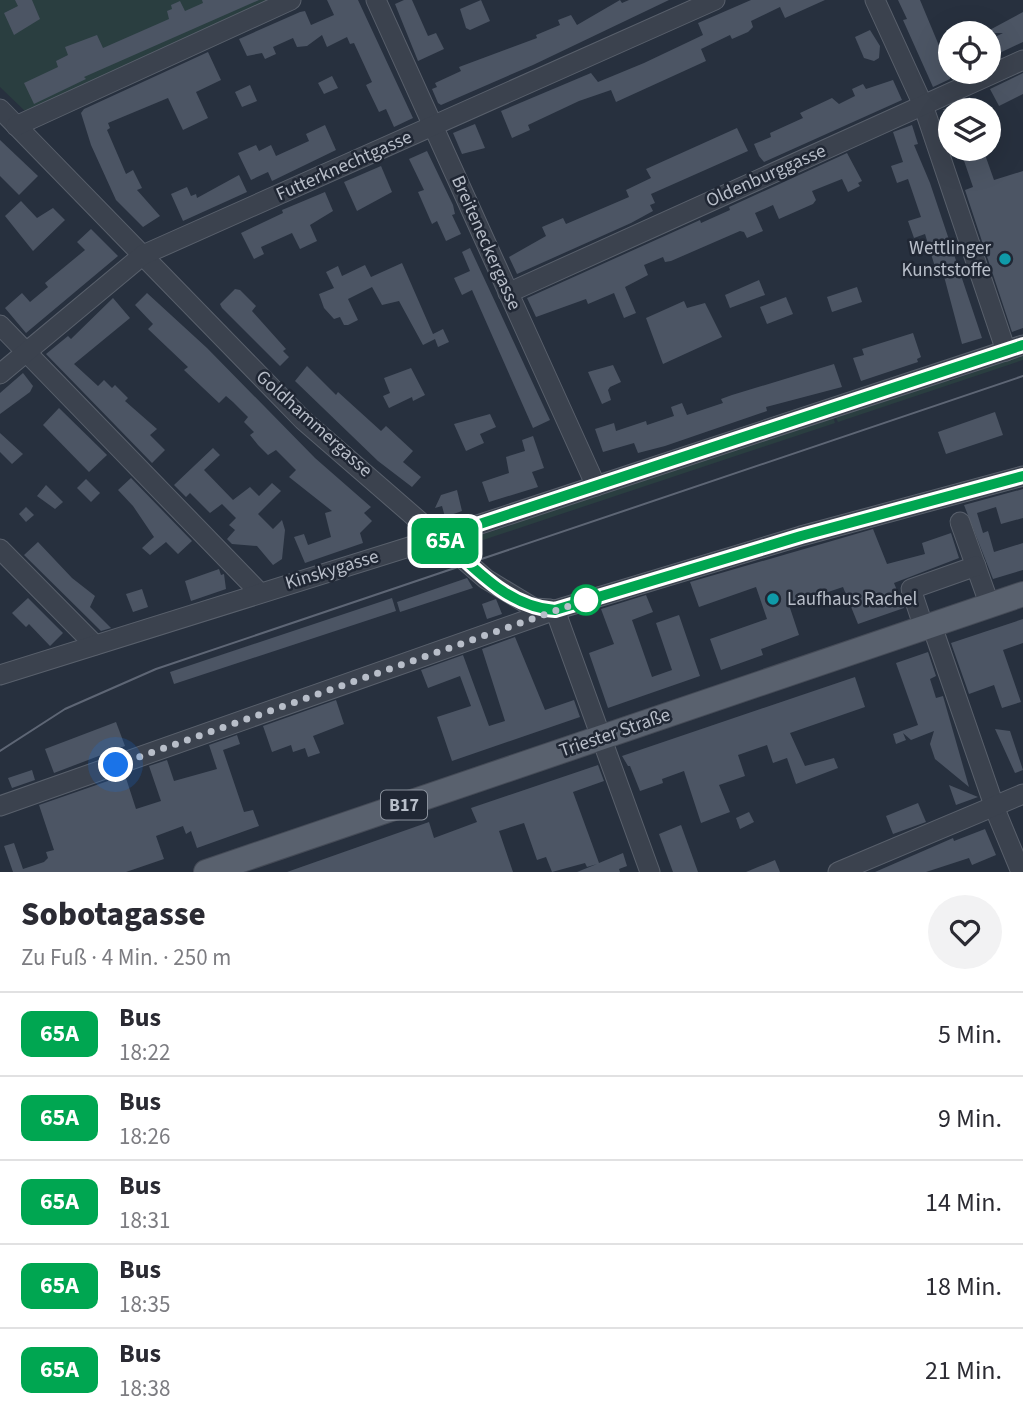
<!DOCTYPE html>
<html lang="de">
<meta charset="utf-8">
<style>
body{margin:0;font-family:"Source Sans 3",sans-serif;background:#f2f2f3;color:#2b2b33;height:100vh;display:flex;flex-direction:column;font-size:26px;white-space:nowrap}
*{box-sizing:border-box;margin:0}
p{font-size:23px;color:#7c7c81}
.icon{flex:none;width:38px;height:38px;fill:none;stroke:currentColor;stroke-width:2;stroke-linecap:round;stroke-linejoin:round}
.map{position:relative;height:872px;overflow:hidden}
.panel{display:flex;flex-direction:column;background:#fff;flex:1}
.panel>*{flex:none}
.badge{padding:0 14px;border-radius:10px;font-size:24px;line-height:46px}
.tools{position:absolute;left:938px;top:21px;display:grid;gap:14px}
.tools a{display:grid;place-items:center;width:63px;height:63px;border-radius:50%;background:#fff;box-shadow:0 7px 28px #0002;font-size:35px}
.you{position:absolute;width:35px;height:35px;margin:-18px;border:5px solid #fff;border-radius:50%;background:#1a73e8;box-shadow:0 0 0 10px #1a73e833}
.map>.badge{position:absolute;translate:-50% -50%;box-shadow:0 0 0 4px #fff}
.round{display:grid;place-items:center;flex:none;width:74px;height:74px;border-radius:37px;background:#f2f2f3}
.overview{display:flex;align-items:center;justify-content:space-between;height:119px;padding:0 21px}
h1{font-size:33px;font-weight:800;line-height:52px}
ul{padding:0;list-style:none}
li{display:flex;align-items:center;gap:21px;height:84px;padding:0 21px;border-top:2px solid #e1e1e2}
li div{flex:1}
li b{display:block;font-size:26px}
li em{font-style:normal}
li .badge{min-width:77px;font-weight:700;text-align:center}
.map>svg:first-child{display:block}
</style>
<div class="map">
<svg width="1023" height="872" viewBox="0 0 1023 872">
<rect width="100%" height="100%" fill="#27303e"/>
<!-- green -->
<g fill="#2a3e40">
<polygon points="0,0 271,0 27,113 0,87"/>
<polygon points="1023,354 1023,360 838,422 835,416 947,379 950,381"/>
<polygon points="833,417 835,423 477,542 471,551 468,547 471,538 512,525 511,523"/>
</g>
<!-- building -->
<g fill="#4c5564">
<polygon points="15,0 32,0 40,19 14,35 4,13 18,6"/>
<polygon points="202,0 259,0 84,77 86,79 34,104 24,83 58,67 56,61 68,55 65,47 97,35 103,48 169,19 167,11 172,9 171,5 180,1 185,11 203,3"/>
<polygon points="327,0 358,0 413,118 394,127 386,109 379,112 366,85 372,82 354,43 350,44 347,37 327,47 322,35 307,46 297,47 293,38 273,47 276,54 265,59 262,53 247,56 239,39 300,12 305,11 311,25 334,15"/>
<polygon points="404,0 412,0 428,36 436,33 444,49 418,61 395,4"/>
<polygon points="481,0 490,21 470,30 466,28 460,9"/>
<polygon points="620,0 622,3 629,0 669,0 533,65 441,105 438,103 432,89 437,87 435,83 461,71 459,67 537,38 536,35 560,25 558,20 571,15 577,25"/>
<polygon points="751,0 825,0 785,18 780,7 751,21 753,27 748,32 732,39 730,35 701,49 706,61 616,102 611,90 579,101 528,125 530,130 512,138 501,111 591,73 598,82 644,63 703,35 698,23"/>
<polygon points="898,0 920,0 945,60 950,58 950,79 933,87 903,20 907,19"/>
<polygon points="1023,12 1023,42 989,58 989,40 1003,33 984,33"/>
<polygon points="870,30 880,46 879,58 874,61 864,58 855,37"/>
<polygon points="208,52 221,80 196,92 208,118 183,130 168,98 108,123 110,128 107,130 126,174 133,170 142,188 137,190 160,216 143,227 116,200 91,145 81,113 84,109"/>
<polygon points="1023,73 1023,94 999,106 990,89"/>
<polygon points="332,76 338,88 324,94 318,83"/>
<polygon points="893,80 902,100 764,162 759,156 754,144 771,137 770,133 803,118 800,113 832,98 839,104 855,96 852,89 863,84 866,89"/>
<polygon points="250,85 257,101 242,107 235,92"/>
<polygon points="970,97 976,110 942,110"/>
<polygon points="475,124 485,148 462,154 453,133"/>
<polygon points="325,125 336,150 272,181 268,172 251,180 238,153 256,145 259,151 271,145 276,156 309,141 306,134"/>
<polygon points="912,125 918,144 914,145 930,183 982,338 962,344 941,265 935,267 925,234 914,238 908,221 921,217 908,179 897,183 891,166 903,162 893,132"/>
<polygon points="737,128 748,151 651,194 655,203 650,205 653,211 631,223 517,274 509,257 546,236 542,227 563,218 566,224 629,197 626,190 651,178 646,169"/>
<polygon points="0,140 38,176 19,195 0,176"/>
<polygon points="960,149 983,149 994,180 1023,171 1023,328 1012,332 965,190 973,187"/>
<polygon points="427,151 453,205 455,214 452,215 461,234 446,241 437,221 432,224 418,192 424,190 409,159"/>
<polygon points="847,153 862,181 858,183 860,186 848,192 842,179 812,191 816,200 813,204 779,219 773,205 755,213 763,231 747,238 744,232 740,231 671,261 665,262 663,257 644,265 648,275 625,287 636,313 624,318 614,293 588,304 586,299 536,317 527,298 700,220 701,223 730,210 729,207"/>
<polygon points="381,166 392,192 357,211 344,182"/>
<polygon points="239,175 247,192 183,221 171,194 187,187 191,196 196,194 197,198"/>
<polygon points="325,192 333,211 310,225 317,241 300,249 292,233 261,247 264,254 254,259 241,233 283,213 282,210"/>
<polygon points="21,201 37,218 53,208 65,220 33,251 5,216"/>
<polygon points="91,229 118,256 26,333 5,308 22,293 30,302 48,287 45,283 85,250 77,242"/>
<polygon points="470,248 550,420 533,428 472,290 462,295 454,278 470,271 462,252"/>
<polygon points="402,263 433,334 443,329 449,342 438,347 435,339 423,345 399,301 382,305 372,287 348,299 358,320 348,325 344,325 340,317 334,319 324,308 319,294 334,288 326,272 338,266 342,276 365,265 371,277"/>
<polygon points="759,280 765,295 730,308 725,295"/>
<polygon points="857,287 862,302 832,312 827,297"/>
<polygon points="235,289 240,290 256,306 252,311 286,349 283,351 289,357 280,366 222,308 220,304"/>
<polygon points="147,293 207,348 315,458 371,507 364,513 372,521 360,533 363,543 305,563 294,537 304,534 308,545 331,537 325,513 332,511 289,477 296,470 276,450 268,455 258,445 250,435 254,432 244,422 248,417 233,402 226,396 219,403 184,370 188,367 148,329 153,324 135,305"/>
<polygon points="786,297 793,314 767,324 760,307"/>
<polygon points="113,298 130,318 74,364 98,386 104,380 112,388 115,385 128,398 125,401 157,429 150,435 165,450 152,463 46,354 68,336 71,339"/>
<polygon points="684,301 687,308 705,303 722,337 663,364 646,318"/>
<polygon points="913,333 921,357 917,359 918,362 861,381 853,358 864,355 862,349"/>
<polygon points="834,364 842,387 766,407 767,411 665,446 638,453 634,443 603,452 595,429 614,423 616,431 646,421 647,425 674,416 671,407 682,403 687,415 723,403 721,399 732,395"/>
<polygon points="613,365 621,382 610,387 608,390 611,400 602,404 588,372"/>
<polygon points="307,366 336,395 338,392 381,431 386,426 413,451 403,462 421,477 412,487 378,461 295,381"/>
<polygon points="411,368 425,395 413,401 412,397 389,408 383,396 390,393 384,378"/>
<polygon points="23,373 33,386 30,392 0,414 0,393"/>
<polygon points="59,408 107,455 89,472 43,425"/>
<polygon points="995,412 1003,435 946,454 938,432"/>
<polygon points="490,414 496,427 480,434 484,443 466,451 454,424"/>
<polygon points="0,433 23,454 12,464 0,452"/>
<polygon points="533,436 544,468 532,472 538,487 489,502 482,482 509,473 506,457 525,451 522,440"/>
<polygon points="213,448 220,455 204,470 233,500 250,487 259,496 272,483 281,491 258,514 273,529 282,520 285,530 282,559 273,565 257,546 232,544 227,539 235,530 229,525 236,518 222,504 210,513 190,493 186,497 174,485"/>
<polygon points="131,478 192,541 178,554 166,542 150,555 142,548 154,537 133,506 118,490"/>
<polygon points="86,479 100,493 91,502 77,488"/>
<polygon points="46,485 63,502 55,509 37,496"/>
<polygon points="1023,489 1023,518 1001,524 996,507 977,513 983,533 988,531 994,552 1023,543 1023,570 993,579 964,505"/>
<polygon points="457,490 462,511 445,517 442,506 435,508 441,495"/>
<polygon points="26,507 34,515 26,522 19,514"/>
<polygon points="873,529 887,564 925,554 922,543 951,533 959,558 894,583 904,608 858,624 843,587 789,605 799,635 761,649 763,655 721,670 710,639 767,619 756,587 699,607 690,582"/>
<polygon points="38,542 72,578 95,596 90,607 111,628 101,631 24,555"/>
<polygon points="219,569 221,575 224,574 226,589 191,601 185,581"/>
<polygon points="467,578 473,588 400,612 397,602"/>
<polygon points="142,589 148,607 133,612 126,594"/>
<polygon points="646,595 653,612 632,620 652,677 672,670 656,623 679,615 700,676 608,708 589,653 614,644 601,609"/>
<polygon points="28,598 63,633 50,646 29,624 26,627 12,613"/>
<polygon points="392,598 396,611 174,684 170,672"/>
<polygon points="496,599 502,614 487,619 482,604"/>
<polygon points="1023,619 1023,643 1003,650 1021,702 1002,708 994,685 969,694 951,643"/>
<polygon points="515,637 545,710 574,700 580,717 452,761 437,717 471,706 460,676 428,688 421,670 463,655 489,726 505,721 482,649"/>
<polygon points="928,652 936,676 930,679 936,698 943,696 969,787 935,759 930,744 934,731 911,740 903,733 906,740 896,744 893,734 918,725 896,663"/>
<polygon points="855,677 865,707 790,733 805,766 834,758 838,768 796,784 787,758 773,763 767,745 738,755 745,776 719,785 730,812 701,823 684,771 662,779 663,783 640,791 630,766 628,766 622,756"/>
<polygon points="336,700 344,724 313,736 320,753 308,757 305,748 293,752 291,745 272,752 263,726"/>
<polygon points="116,722 125,746 54,773 45,749"/>
<polygon points="995,729 1010,731 1023,770 1015,773"/>
<polygon points="237,735 240,744 223,750 244,812 253,810 259,826 197,848 191,831 186,834 183,826 156,836 164,859 126,872 13,872 4,846 14,843 23,869 44,862 48,858 46,852 54,850 39,805 125,775 136,809 161,801 149,766 167,760 174,781 217,769 209,745"/>
<polygon points="598,765 604,781 573,792 599,863 623,853 627,866 619,869 620,872 577,872 597,864 587,867 585,863 552,872 546,857 537,860 524,823 499,831 513,872 287,872 429,822 434,838 477,822 471,808"/>
<polygon points="32,770 35,780 12,788 8,778"/>
<polygon points="949,785 978,797 956,805"/>
<polygon points="918,803 926,822 893,834 886,816"/>
<polygon points="749,812 754,822 740,829 736,818"/>
<polygon points="681,825 698,872 673,872 659,834"/>
<polygon points="985,829 996,855 972,865 969,858 926,872 875,872 953,838 954,841"/>
<polygon points="775,860 780,872 746,872"/>
</g>
<g fill="none" stroke-linecap="round" stroke-linejoin="round">
<defs>
<g id="minor">
<polyline points="376,0 596,486"/>
<polyline points="875,0 923,105 1006,351"/>
<polyline points="0,109 303,420 486,579 534,608 550,609"/>
<polyline points="16,126 291,0"/>
<polyline points="508,293 1023,60"/>
<polyline points="0,325 260,593"/>
<polyline points="0,374 143,255 715,0"/>
<polyline points="960,522 990,606"/>
<polyline points="0,549 95,645"/>
<polyline points="555,610 650,872"/>
<polyline points="932,626 997,814 1021,872"/>
<polyline points="924,628 911,589 976,566"/>
<polyline points="0,675 441,537 1023,345"/>
<polyline points="0,806 555,610 801,536 1023,476"/>
<polyline points="838,872 1023,794"/>
</g>
<polyline id="major" points="206,872 1023,594"/>
</defs>
<!-- minor casing -->
<use href="#minor" stroke="#59606c" stroke-width="21"/>
<!-- major casing -->
<use href="#major" stroke="#454b57" stroke-width="26"/>
<!-- minor -->
<use href="#minor" stroke="#3b424e" stroke-width="19"/>
<!-- major -->
<use href="#major" stroke="#59616e" stroke-width="24"/>
<!-- tram -->
<polyline stroke="#5e6675" stroke-width="2" points="0,751 65,709 156,669 1023,376"/>
</g>
<g fill="none" stroke-linecap="round" stroke-linejoin="round">
<defs>
<path id="line" d="M 1023,345 L 440,537 C 474,567 507,607 555,610 L 801,536 L 1023,476"/>
</defs>
<!-- line casing -->
<use href="#line" stroke="#fff" stroke-width="16"/>
<!-- line -->
<use href="#line" stroke="#00a651" stroke-width="10"/>
<!-- walk -->
<polyline stroke="#b8bec9" stroke-width="7" stroke-dasharray="0 12.6" points="116,765 586,600"/>
</g>
<!-- markers -->
<g fill="#0f9aa8" stroke="#202734" stroke-width="2.5">
<circle cx="1005" cy="259" r="7"/>
<circle cx="773" cy="599" r="7"/>
</g>
<circle fill="#fff" stroke="#00a651" stroke-width="3.5" cx="586" cy="600" r="14"/>
<g text-anchor="middle" dominant-baseline="central" stroke-width="5" stroke-linejoin="round" paint-order="stroke">
<!-- shield labels -->
<rect fill="#202734" stroke="#8a919c" stroke-width="2" x="381" y="790.5" width="46" height="29" rx="5"/>
<g font-size="18" font-weight="bold" fill="#b8bec9">
<text x="404" y="805">B17</text>
</g>
<!-- street labels -->
<g font-size="19" fill="#b8bec9" stroke="#202734">
<text transform="translate(344 166) rotate(-24)">Futterknechtgasse</text>
<text transform="translate(766 176) rotate(-24)">Oldenburggasse</text>
<text transform="translate(486 243) rotate(66)">Breiteneckergasse</text>
<text transform="translate(314 424) rotate(42)">Goldhammergasse</text>
<text transform="translate(332 570) rotate(-17)">Kinskygasse</text>
<text transform="translate(615 733) rotate(-19)">Triester Straße</text>
</g>
<!-- poi labels -->
<g font-size="19" fill="#b8bec9" stroke="#202734" text-anchor="end">
<text x="991" y="248">Wettlinger<tspan x="991" dy="22">Kunststoffe</tspan></text>
<text x="787" y="599" text-anchor="start">Laufhaus Rachel</text>
</g>
</g>
</svg>
<div class="tools">
<a><svg class="icon" aria-label="locate" viewBox="0 0 24 24"><circle cx="12" cy="12" r="6"/><path d="M12 2v4M12 18v4M2 12h4M18 12h4"/></svg></a>
<a><svg class="icon" aria-label="layers" viewBox="0 0 24 24"><path d="M12 4l9 5-9 5-9-5zM3 14l9 5 9-5"/></svg></a>
</div>
<div class="you" style="left:116px;top:765px"></div>
<b class="badge" style="left:445px;top:541px;background:#00a651;color:#fff">65A</b>
</div>
<section class="panel">
<div class="overview"><div><h1>Sobotagasse</h1><p>Zu Fuß · 4 Min. · 250 m</p></div><a class="round"><svg class="icon" aria-label="heart" viewBox="0 0 24 24"><path d="M12 20l-8-8c-3-5 5-10 8-4 3-6 11-1 8 4z"/></svg></a></div>
<ul>
<li><span class="badge" style="background:#00a651;color:#fff">65A</span><div><b>Bus</b><p>18:22</p></div><em>5 Min.</em></li>
<li><span class="badge" style="background:#00a651;color:#fff">65A</span><div><b>Bus</b><p>18:26</p></div><em>9 Min.</em></li>
<li><span class="badge" style="background:#00a651;color:#fff">65A</span><div><b>Bus</b><p>18:31</p></div><em>14 Min.</em></li>
<li><span class="badge" style="background:#00a651;color:#fff">65A</span><div><b>Bus</b><p>18:35</p></div><em>18 Min.</em></li>
<li><span class="badge" style="background:#00a651;color:#fff">65A</span><div><b>Bus</b><p>18:38</p></div><em>21 Min.</em></li>
</ul>
</section>
